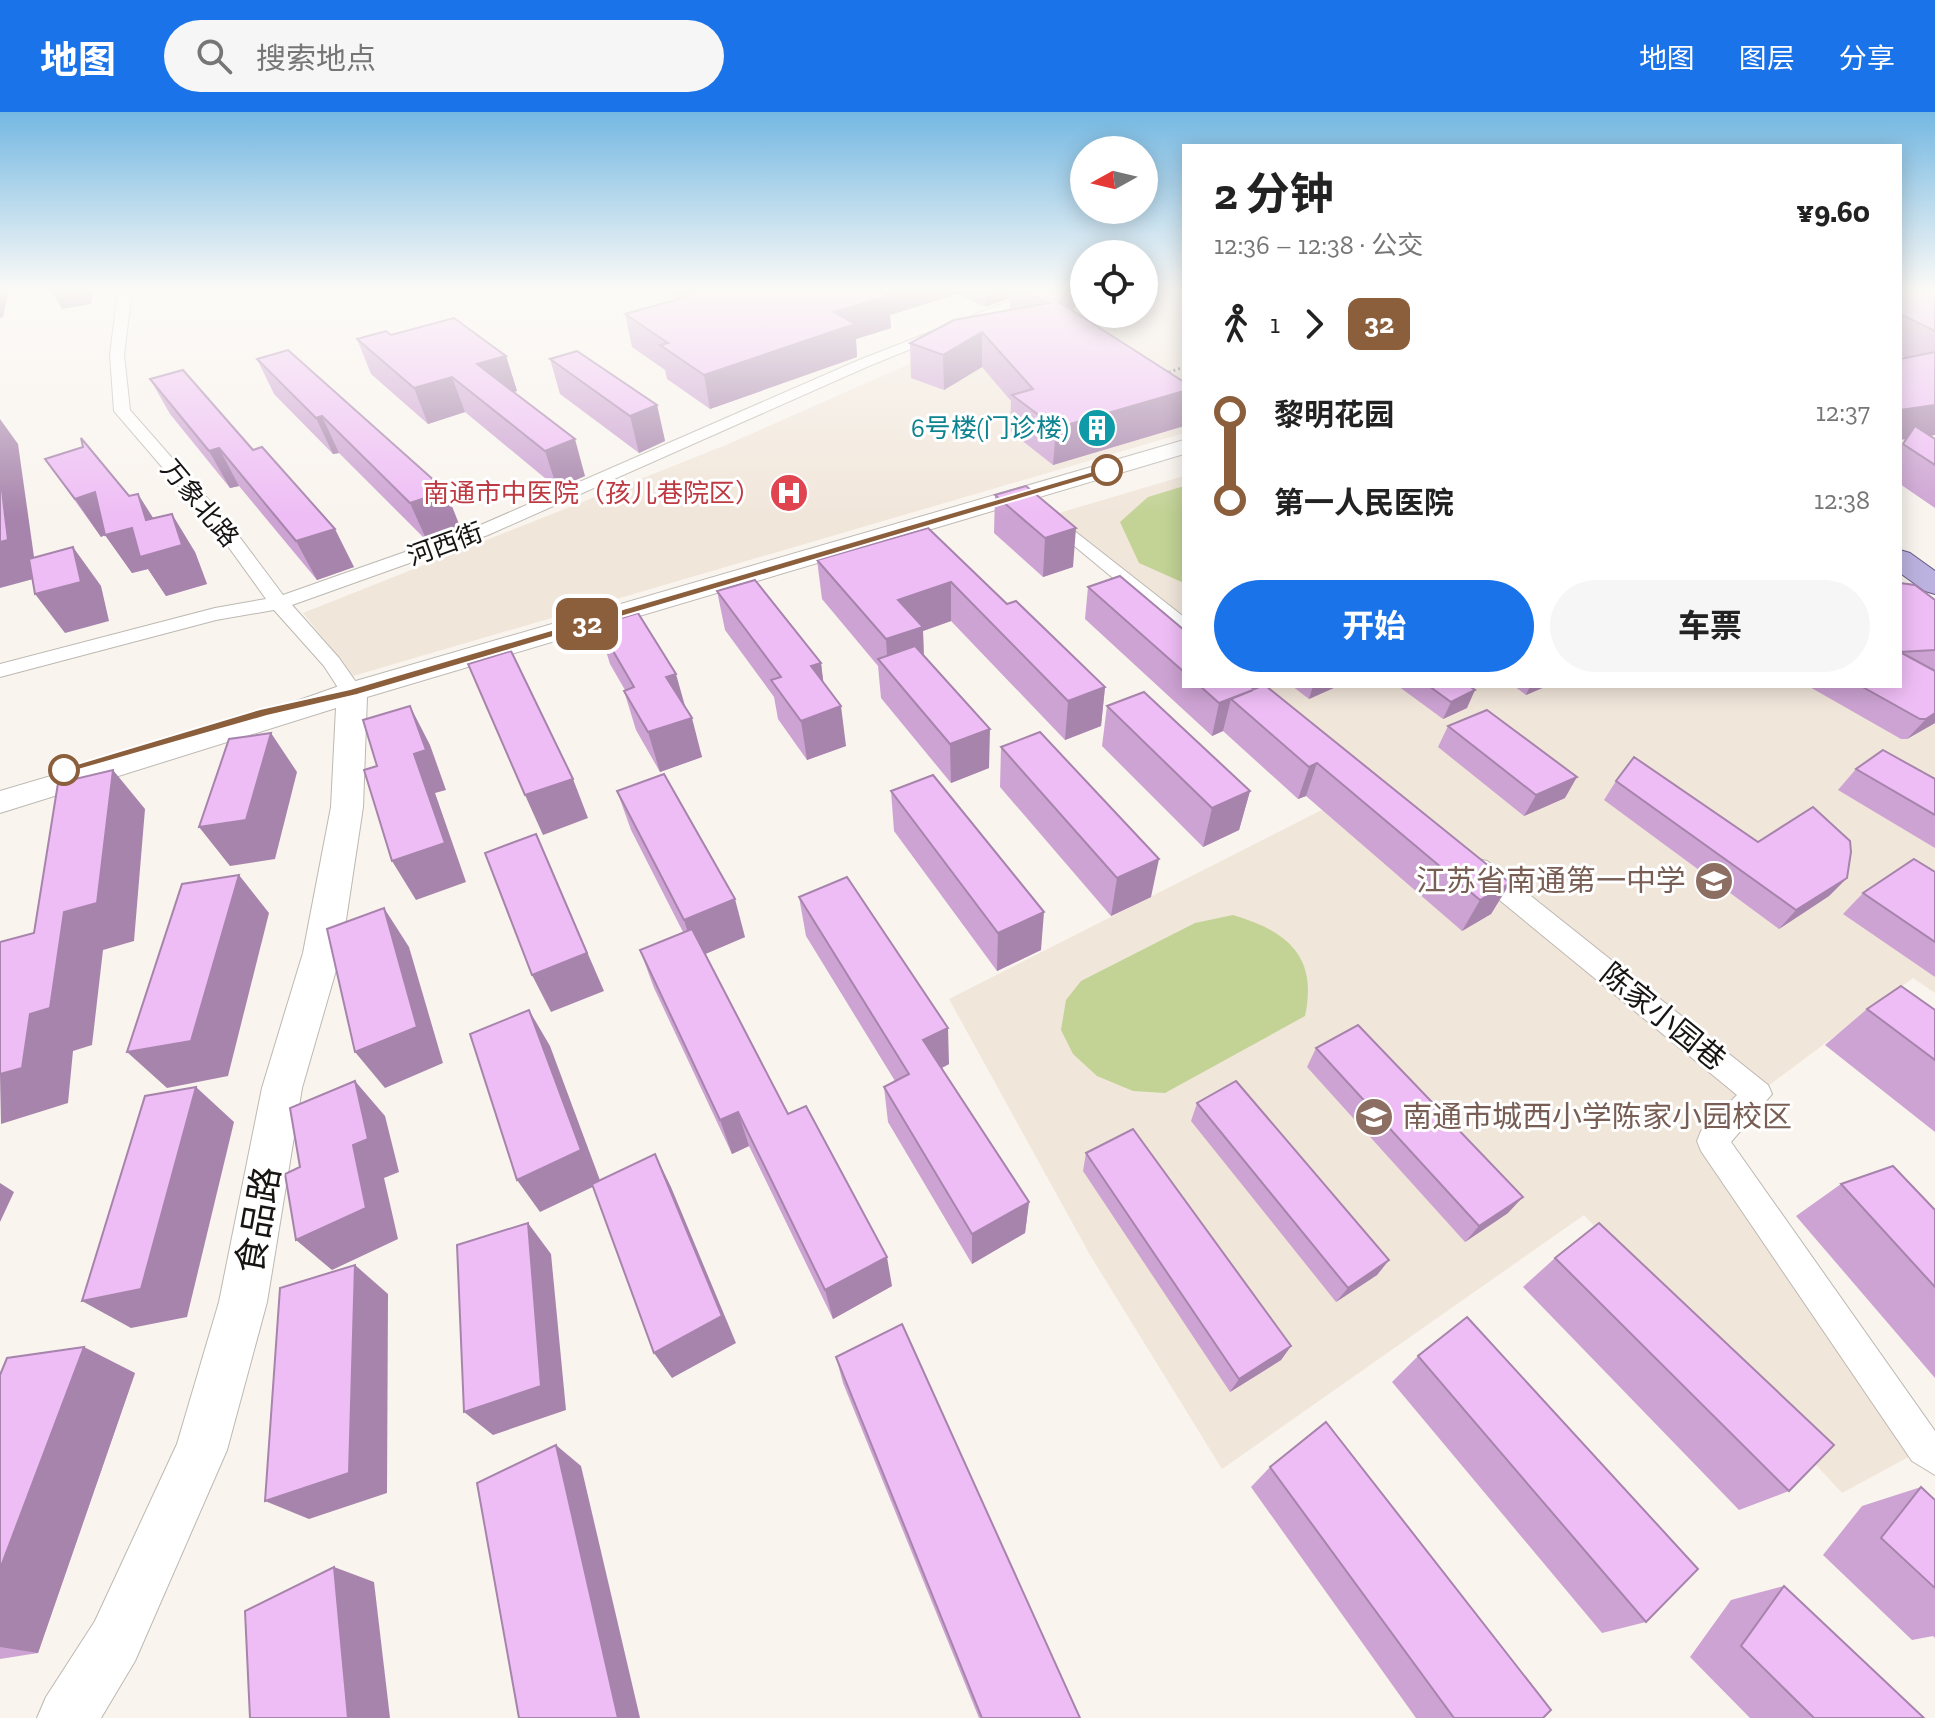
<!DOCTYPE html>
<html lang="zh">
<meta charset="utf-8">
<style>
body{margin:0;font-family:"Zilla Slab","Noto Sans SC",serif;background:#f6f6f6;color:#222;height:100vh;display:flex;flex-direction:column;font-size:30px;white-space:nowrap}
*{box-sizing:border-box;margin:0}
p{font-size:26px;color:#767676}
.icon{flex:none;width:44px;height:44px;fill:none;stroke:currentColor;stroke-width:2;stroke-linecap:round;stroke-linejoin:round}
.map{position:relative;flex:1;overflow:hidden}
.side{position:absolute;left:1182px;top:32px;width:720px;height:544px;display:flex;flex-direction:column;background:#fff;border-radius:0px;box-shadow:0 4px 20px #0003}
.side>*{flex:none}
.badge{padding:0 16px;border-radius:12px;font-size:28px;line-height:52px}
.needle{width:52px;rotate:262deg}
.controls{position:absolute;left:1070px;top:24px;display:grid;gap:16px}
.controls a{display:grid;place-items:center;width:88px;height:88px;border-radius:50%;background:#fff;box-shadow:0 4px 20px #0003;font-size:40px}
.map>.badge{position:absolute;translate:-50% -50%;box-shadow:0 0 0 4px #fff}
.legs{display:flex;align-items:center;gap:12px;height:88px;padding:0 32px;font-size:26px}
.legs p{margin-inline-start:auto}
.summary{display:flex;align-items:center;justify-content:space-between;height:136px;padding:0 32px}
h1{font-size:44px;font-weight:700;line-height:60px}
.primary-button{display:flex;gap:16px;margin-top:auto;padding:16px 32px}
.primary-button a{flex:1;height:92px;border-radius:48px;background:#1a73e8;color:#fff;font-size:32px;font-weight:700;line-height:92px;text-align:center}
.primary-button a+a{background:#f6f6f6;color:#222}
ul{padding:0 32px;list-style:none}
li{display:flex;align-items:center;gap:28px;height:88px;font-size:30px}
li i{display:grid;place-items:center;width:12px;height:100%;margin:0 10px;background:currentColor}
li i::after{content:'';width:20px;height:20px;margin:-10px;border:6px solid;border-radius:50%;background:#fff}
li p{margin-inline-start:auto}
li:first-child i{background:linear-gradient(#0000 50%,currentColor 0)}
li:last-child i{background:linear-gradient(currentColor 50%,#0000 0)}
header{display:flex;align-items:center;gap:48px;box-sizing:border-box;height:112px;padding:0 40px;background:#1a73e8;color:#fff}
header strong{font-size:38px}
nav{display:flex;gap:44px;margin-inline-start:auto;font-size:28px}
.search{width:560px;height:72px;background:#f6f6f6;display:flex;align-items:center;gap:20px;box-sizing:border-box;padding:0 28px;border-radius:44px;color:#767676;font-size:30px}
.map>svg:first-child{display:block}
</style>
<header>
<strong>地图</strong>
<div class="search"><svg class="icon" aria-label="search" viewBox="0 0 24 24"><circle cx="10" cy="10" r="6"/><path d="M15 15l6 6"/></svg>搜索地点</div>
<nav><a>地图</a><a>图层</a><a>分享</a></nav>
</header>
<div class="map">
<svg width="1935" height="1606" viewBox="0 0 1935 1606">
<rect width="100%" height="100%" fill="#f9f4ee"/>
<!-- built -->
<g fill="#f1e6da">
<polygon points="1076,178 1084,178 1084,202 1144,202 1144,178 1184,178 1184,321 353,564 303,501 726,333"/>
<polygon points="1184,364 1184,515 1049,404"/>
<polygon points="1935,519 1935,881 1913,866 1757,982 1712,1029 1925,1336 1842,1381 1584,1103 1222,1357 1090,1143 949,887 1373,672 1255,574 1900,574"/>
</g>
<!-- green -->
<g fill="#c2d395">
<polygon points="1184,374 1184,471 1139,451 1120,410 1148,385"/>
<path d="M 1233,803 C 1287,819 1318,844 1305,904 L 1165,981 L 1133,979 L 1097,964 L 1073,942 L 1061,918 L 1066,888 L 1081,869 L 1195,811 Z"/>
</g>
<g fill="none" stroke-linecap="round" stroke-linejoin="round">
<defs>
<g id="street">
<polygon points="118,178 132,178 124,243 130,298 229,411 283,483 476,415 859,248 1038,178 1056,178 869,254 488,423 292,493 339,546 363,580 352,587 344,585 324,554 274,498 216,508 0,565 0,552 215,496 266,487 217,419 114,299 110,243"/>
<polygon points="1049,399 1184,505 1184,521 1177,519 1043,408 1040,404"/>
<polygon points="1478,747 1487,749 1768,973 1772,982 1731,1030 1935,1319 1935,1363 1912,1349 1701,1039 1697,1029 1701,1019 1737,983 1469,763 1465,756 1469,749"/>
</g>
<polygon id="secondary" points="1184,328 1184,342 367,585 363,695 341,841 302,976 267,1190 227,1338 135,1549 101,1606 37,1606 46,1585 95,1509 177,1332 219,1190 262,976 303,841 331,695 336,596 0,701 0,679 257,603 342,573"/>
<polygon id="primary" points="1900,438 1910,441 1935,459 1935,482 1925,479 1900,461"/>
</defs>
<!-- street casing -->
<use href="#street" stroke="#bdb8b2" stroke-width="2"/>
<!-- secondary casing -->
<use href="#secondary" stroke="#bdb8b2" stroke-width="2"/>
<!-- primary casing -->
<use href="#primary" stroke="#655989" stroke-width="2"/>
<!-- path -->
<polyline stroke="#878480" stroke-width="3" stroke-dasharray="2 3" stroke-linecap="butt" points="1164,262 1184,255"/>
<!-- street -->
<use href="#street" fill="#fff" fill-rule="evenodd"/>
<!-- secondary -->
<use href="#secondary" fill="#fff" fill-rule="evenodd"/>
<!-- primary -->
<use href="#primary" fill="#bcb2df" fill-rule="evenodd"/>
</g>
<!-- wall -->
<g fill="#cda3d3">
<polygon points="672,178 1079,178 1078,189 1072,199 1184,270 1184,314 1053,353 1010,319 1011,289 982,255 944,278 911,266 910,231 1010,198 1010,186 985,195 957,182 890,203 891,216 856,227 857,245 710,297 667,267 665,258 632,235 625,202 674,188"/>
<polygon points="1935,178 1935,323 1930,324 1935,327 1935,396 1900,372 1900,335 1905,327 1905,246 1900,243 1900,180"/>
<polygon points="391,223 506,244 517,279 513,280 585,364 557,376 465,300 428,312 371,262 357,227"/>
<polygon points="1184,241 1184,258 1182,257"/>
<polygon points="257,247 461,417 427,429 339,341 333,342 274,282"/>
<polygon points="550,247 657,293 665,329 639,341 560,282"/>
<polygon points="150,267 354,455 317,468 239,374 230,376 170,302"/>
<polygon points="45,347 129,384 153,406 195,440 207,472 166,484 148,457 132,461 105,423 101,425"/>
<polygon points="1026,374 1073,455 1043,465 994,421 995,383"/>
<polygon points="928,416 1007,492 1105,575 1101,614 1065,628 951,509 923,519 924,544 989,656 951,671 881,586 878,554 822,487 817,448"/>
<polygon points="1900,471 1935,488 1935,558 1933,558 1935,559 1935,611 1907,627 1901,627 1808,574 1900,574"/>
<polygon points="1088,475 1184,518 1184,574 1250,574 1510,771 1491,802 1462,819 1306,684 1298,687 1223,619 1212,624 1085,507"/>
<polygon points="717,479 821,551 823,570 846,634 807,648 778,607 774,585 725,518"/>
<polygon points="598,513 685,595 702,645 660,660 636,618 624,579 625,578 610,552"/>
<polygon points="1292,574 1338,574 1309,587"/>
<polygon points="1398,574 1469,574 1467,596 1443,607"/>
<polygon points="1514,574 1547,574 1526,583"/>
<polygon points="1107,594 1250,679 1239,718 1203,735 1102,634"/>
<polygon points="1448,614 1565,686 1524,704 1438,635"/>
<polygon points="1001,635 1151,785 1111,804 1000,675"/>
<polygon points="1856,657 1935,667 1935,736 1838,678"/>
<polygon points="1616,669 1758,730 1847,766 1829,784 1779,817 1604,688"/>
<polygon points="617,679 745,825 705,842 788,1002 892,1174 833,1207 749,1034 732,1042 654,876 640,838 683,820 631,718"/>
<polygon points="891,679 1041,838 997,859 894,719"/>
<polygon points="1935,760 1935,865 1843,802 1863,781"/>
<polygon points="799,785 949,952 942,956 1029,1090 1025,1121 972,1152 888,1010 884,975 895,969 806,824"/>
<polygon points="1867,897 1935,898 1935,1020 1825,933"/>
<polygon points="1316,936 1508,1101 1465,1130 1307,955"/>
<polygon points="1197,991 1389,1148 1377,1163 1336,1190 1191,1009"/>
<polygon points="1086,1041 1291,1234 1281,1248 1230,1280 1083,1059"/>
<polygon points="1841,1072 1935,1098 1935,1266 1796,1104"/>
<polygon points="1555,1146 1789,1379 1739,1398 1523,1175"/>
<polygon points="1418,1244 1646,1510 1602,1521 1392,1270"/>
<polygon points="836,1245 1080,1606 979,1606 843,1271"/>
<polygon points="135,1261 38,1541 0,1547 0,1263"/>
<polygon points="1270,1355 1543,1606 1416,1606 1251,1375"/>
<polygon points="1921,1375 1935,1388 1935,1526 1933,1524 1912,1528 1823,1443 1862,1394"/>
<polygon points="1784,1474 1924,1606 1750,1606 1690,1545 1731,1488"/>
</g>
<!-- shaded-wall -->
<g fill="#a784ac">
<polygon points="0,178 9,178 3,205 0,206"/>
<polygon points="51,178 93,178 91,192 62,197"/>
<polygon points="144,178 164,178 146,181"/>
<polygon points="873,178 957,178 957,182 890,203 891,216 856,227 857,245 710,297 704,263 834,200"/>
<polygon points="986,178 1010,178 1010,186 985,195"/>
<polygon points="1066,178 1079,178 1078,189 1056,224 1059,190"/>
<polygon points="982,220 982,255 944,278 943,243"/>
<polygon points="506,244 517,279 489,288 477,252"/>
<polygon points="452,265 465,300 428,312 414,276"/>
<polygon points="1184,279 1184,314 1053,353 1056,316"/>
<polygon points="657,293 665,329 639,341 630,304"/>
<polygon points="1935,293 1935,323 1900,328 1900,298"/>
<polygon points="322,304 339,341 333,342 316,306"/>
<polygon points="0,307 18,332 37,466 0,476"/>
<polygon points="575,327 585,364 557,376 545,339"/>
<polygon points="219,336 239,374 230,376 209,339"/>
<polygon points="446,379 461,417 427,429 410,391"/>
<polygon points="95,380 146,408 138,382 162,420 172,402 195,440 207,472 166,484 148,457 132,461 105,423 101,425 75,387"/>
<polygon points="1076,416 1073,455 1043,465 1045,426"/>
<polygon points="335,417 354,455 317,468 296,429"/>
<polygon points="73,435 101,474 109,509 65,521 35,482"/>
<polygon points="951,470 951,509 923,519 924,554 888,559 886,527 898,488"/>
<polygon points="821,551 826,591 811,554"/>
<polygon points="676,562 687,601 666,565"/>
<polygon points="1313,574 1338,574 1309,587"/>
<polygon points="1530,574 1547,574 1526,583"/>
<polygon points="1105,575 1101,614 1065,628 1068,589"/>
<polygon points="1475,578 1467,596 1443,607 1451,590"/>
<polygon points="1231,587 1223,619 1212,624 1219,591"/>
<polygon points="410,594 430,633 446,678 435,681 466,770 416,788 392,749 414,642"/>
<polygon points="841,594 846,634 807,648 801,609"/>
<polygon points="1935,601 1935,611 1907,627 1926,607"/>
<polygon points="692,606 702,645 660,660 648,620"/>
<polygon points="990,617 989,656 951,671 950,632"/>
<polygon points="271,621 297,660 275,747 230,754 199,715"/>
<polygon points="1317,651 1306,684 1298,687 1309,655"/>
<polygon points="113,658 145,697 134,829 103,838 92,933 73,939 68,991 1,1012 0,962 30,902"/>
<polygon points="1577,665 1565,686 1524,704 1536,683"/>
<polygon points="573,667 588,706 543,723 525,683"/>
<polygon points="1250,679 1239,718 1203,735 1212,696"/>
<polygon points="536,722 604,879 551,900 532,863"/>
<polygon points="1159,747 1151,785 1111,804 1117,766"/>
<polygon points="239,763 269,801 228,964 167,976 127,940"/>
<polygon points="1847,766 1829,784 1779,817 1796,798"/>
<polygon points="1510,771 1491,802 1462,819 1480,788"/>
<polygon points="735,787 745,825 696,846 684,808"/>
<polygon points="384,796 409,835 443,951 385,976 355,940"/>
<polygon points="1044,800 1041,838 997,859 998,821"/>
<polygon points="529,898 550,934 601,1071 540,1100 517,1068"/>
<polygon points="948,916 949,952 926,964 923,928"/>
<polygon points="355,969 385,1004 399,1060 384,1066 398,1127 332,1158 296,1128 353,1033"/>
<polygon points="196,975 234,1010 187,1205 131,1216 82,1189"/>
<polygon points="738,1000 749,1034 732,1042 720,1008"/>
<polygon points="655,1042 671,1075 736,1231 672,1266 654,1241"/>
<polygon points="0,1071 14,1080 0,1110"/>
<polygon points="1523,1085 1508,1101 1465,1130 1479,1114"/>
<polygon points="1029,1090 1025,1121 972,1152 972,1122"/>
<polygon points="528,1111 551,1142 566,1298 493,1323 464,1300"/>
<polygon points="887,1145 892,1174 833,1207 825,1178"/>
<polygon points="1389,1148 1377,1163 1336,1190 1348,1176"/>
<polygon points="355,1153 388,1182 387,1381 309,1407 265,1389"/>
<polygon points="1291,1234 1281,1248 1230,1280 1239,1267"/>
<polygon points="84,1235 135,1261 38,1541 0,1535 0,1457"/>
<polygon points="556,1333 581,1354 640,1606 618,1606"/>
<polygon points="334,1455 374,1470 390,1606 348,1606"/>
</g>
<!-- building -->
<g fill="#eebdf5" stroke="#a784ac" stroke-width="2">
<polygon points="680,178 878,178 889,184 834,200 855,212 704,263 660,233 668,231 625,202 690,184"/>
<polygon points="1020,178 1066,178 1059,190 1184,270 1184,279 1056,316 1012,283 1033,277 982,220 943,243 910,231 954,208 1049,191"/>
<polygon points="1915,178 1935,178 1935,219 1900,202 1900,180"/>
<polygon points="454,206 506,244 477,252 575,327 545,339 452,265 414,276 357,227 386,219 391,223"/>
<polygon points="288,238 446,379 410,391 322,304 316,306 257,247"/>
<polygon points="577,239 657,293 630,304 550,247"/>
<polygon points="1935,240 1935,293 1900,298 1900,247"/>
<polygon points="183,258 253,338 262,335 335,417 296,429 219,336 209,339 150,267"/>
<polygon points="1915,314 1935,327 1935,353 1903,332"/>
<polygon points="81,326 129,384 138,382 146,408 172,402 182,433 140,445 132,416 105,423 95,380 75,387 45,347 83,335"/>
<polygon points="0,362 8,428 0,430"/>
<polygon points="1026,374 1076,416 1045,426 995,383"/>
<polygon points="928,416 1007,492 1016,489 1105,575 1068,589 951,470 898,488 923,515 886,527 817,448"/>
<polygon points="73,435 81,470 35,482 29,447"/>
<polygon points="1120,464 1184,518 1184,560 1088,475"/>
<polygon points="755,468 821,551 811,554 841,594 801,609 771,568 781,565 717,479"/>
<polygon points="1900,471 1915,473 1935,488 1935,538 1900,540"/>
<polygon points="638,501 676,562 666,565 692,606 648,620 624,579 634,575 598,513"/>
<polygon points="915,534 990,617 950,632 878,547"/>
<polygon points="511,539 573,667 525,683 468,552"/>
<polygon points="1900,540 1935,559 1935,601 1926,607 1920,607 1861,574 1900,574"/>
<polygon points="1200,574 1250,574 1254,577 1262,574 1266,574 1510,771 1480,788 1317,651 1309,655 1231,587 1253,578 1219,591"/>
<polygon points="1429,574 1469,574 1475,578 1451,590"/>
<polygon points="1144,580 1250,679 1212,696 1107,594"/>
<polygon points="410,594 426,638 414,642 445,731 392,749 364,658 377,654 363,608"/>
<polygon points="1487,598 1577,665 1536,683 1448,614"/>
<polygon points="1040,620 1159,747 1117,766 1001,635"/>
<polygon points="271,621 246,708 199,715 229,627"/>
<polygon points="1883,638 1935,667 1935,703 1856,657"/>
<polygon points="1634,645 1758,730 1813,695 1850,729 1851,740 1847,766 1796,798 1616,669"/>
<polygon points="113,658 97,791 64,800 50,896 30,902 22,956 0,962 0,830 34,821 58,671"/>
<polygon points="664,662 735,787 684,808 617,679"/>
<polygon points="933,663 1044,800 998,821 891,679"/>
<polygon points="536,722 587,841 532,863 485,741"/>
<polygon points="1914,747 1935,760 1935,830 1863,781"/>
<polygon points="239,763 191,929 127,940 182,772"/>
<polygon points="847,765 948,916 923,928 1029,1090 972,1122 884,975 909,962 799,785"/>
<polygon points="384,796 417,915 355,940 327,817"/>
<polygon points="692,817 788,1002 806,994 887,1145 825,1178 738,1000 720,1008 640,838"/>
<polygon points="1901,874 1935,898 1935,948 1867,897"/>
<polygon points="529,898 581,1038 517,1068 470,922"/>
<polygon points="1358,913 1523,1085 1479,1114 1316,936"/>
<polygon points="355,969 368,1027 353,1033 366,1096 296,1128 285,1062 300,1055 290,996"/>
<polygon points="1236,969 1389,1148 1348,1176 1197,991"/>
<polygon points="196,975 141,1177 82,1189 145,984"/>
<polygon points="1133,1017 1291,1234 1239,1267 1086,1041"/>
<polygon points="655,1042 722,1204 654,1241 592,1072"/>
<polygon points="1893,1054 1935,1098 1935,1175 1841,1072"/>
<polygon points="528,1111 541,1274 464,1300 457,1133"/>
<polygon points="1599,1111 1834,1333 1789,1379 1555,1146"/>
<polygon points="355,1153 349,1361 265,1389 280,1176"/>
<polygon points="1467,1205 1698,1457 1646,1510 1418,1244"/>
<polygon points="902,1212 1080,1606 982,1606 836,1245"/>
<polygon points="84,1235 0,1457 0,1263 7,1246"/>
<polygon points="1326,1310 1551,1598 1543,1606 1454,1606 1270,1355"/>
<polygon points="556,1333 618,1606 519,1606 477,1371"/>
<polygon points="1921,1375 1935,1388 1935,1476 1881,1426"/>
<polygon points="334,1455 348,1606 250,1606 245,1499"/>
<polygon points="1784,1474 1924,1606 1814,1606 1741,1534"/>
</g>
<!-- sky -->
<linearGradient id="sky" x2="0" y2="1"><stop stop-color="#74b8e2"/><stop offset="0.44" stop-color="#fcfaf7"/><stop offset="1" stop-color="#fcfaf7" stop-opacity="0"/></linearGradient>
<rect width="1935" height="403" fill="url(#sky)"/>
<!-- line-1 -->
<polygon fill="#8b5e3c" stroke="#fff" stroke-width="2" points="1107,355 1111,360 357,583 267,604 64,662 57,658 260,597 350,577"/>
<!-- icons -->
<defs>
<symbol id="building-disc" viewBox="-11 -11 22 22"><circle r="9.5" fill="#0f9aa8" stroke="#fff"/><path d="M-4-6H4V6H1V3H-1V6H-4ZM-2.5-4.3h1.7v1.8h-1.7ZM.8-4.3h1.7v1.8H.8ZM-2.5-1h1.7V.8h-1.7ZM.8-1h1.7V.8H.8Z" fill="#fff"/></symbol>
<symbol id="hospital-disc" viewBox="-11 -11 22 22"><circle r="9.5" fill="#e0444e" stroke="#fff"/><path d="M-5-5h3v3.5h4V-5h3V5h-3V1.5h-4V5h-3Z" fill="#fff"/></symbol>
<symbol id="school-disc" viewBox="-11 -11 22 22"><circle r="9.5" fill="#8d6e63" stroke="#fff"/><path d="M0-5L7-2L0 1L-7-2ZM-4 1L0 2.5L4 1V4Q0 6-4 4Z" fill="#fff"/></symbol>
</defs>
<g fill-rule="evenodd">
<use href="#building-disc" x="1075" y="294" width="44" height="44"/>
<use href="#hospital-disc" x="767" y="359" width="44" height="44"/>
<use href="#school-disc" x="1692" y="747" width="44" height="44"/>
<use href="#school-disc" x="1352" y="983" width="44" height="44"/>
</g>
<!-- markers -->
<g fill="#fff" stroke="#8b5e3c" stroke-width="4">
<circle cx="1107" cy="358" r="14"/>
<circle cx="64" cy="658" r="14"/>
</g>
<g text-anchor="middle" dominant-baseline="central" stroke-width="6" stroke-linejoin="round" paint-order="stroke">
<!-- far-culture labels -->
<g font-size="26" fill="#0d838f" stroke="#fff" text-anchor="end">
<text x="1069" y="316">6号楼(门诊楼)</text>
</g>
<!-- far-health labels -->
<g font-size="26" fill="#be3a42" stroke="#fff" text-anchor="end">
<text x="761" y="381">南通市中医院（孩儿巷院区）</text>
</g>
<!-- far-street labels -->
<g font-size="26" fill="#171513" stroke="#fff">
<text transform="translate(200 391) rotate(50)">万象北路</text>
<text transform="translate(445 432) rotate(-20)">河西街</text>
</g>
<!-- education labels -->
<g font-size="30" fill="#785e54" stroke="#fff" text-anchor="end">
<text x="1686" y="769">江苏省南通第一中学</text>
<text x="1402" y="1005" text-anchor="start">南通市城西小学陈家小园校区</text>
</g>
<!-- street labels -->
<g font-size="30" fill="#171513" stroke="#fff">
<text transform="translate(1663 905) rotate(39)">陈家小园巷</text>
</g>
<!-- near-street labels -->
<g font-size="36" fill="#171513" stroke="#fff">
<text transform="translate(258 1108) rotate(-80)">食品路</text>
</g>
</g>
</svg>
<div class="controls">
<a><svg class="needle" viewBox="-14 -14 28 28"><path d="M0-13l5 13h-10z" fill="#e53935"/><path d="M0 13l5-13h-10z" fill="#767676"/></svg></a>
<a><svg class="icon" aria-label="locate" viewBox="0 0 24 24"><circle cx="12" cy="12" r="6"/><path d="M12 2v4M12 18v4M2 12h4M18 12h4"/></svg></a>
</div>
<b class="badge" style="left:587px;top:512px;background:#8b5e3c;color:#fff">32</b>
<section class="side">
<div class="summary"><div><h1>2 分钟</h1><p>12:36 – 12:38 · 公交</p></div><b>¥9.60</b></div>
<div class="legs"><svg class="icon" aria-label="walk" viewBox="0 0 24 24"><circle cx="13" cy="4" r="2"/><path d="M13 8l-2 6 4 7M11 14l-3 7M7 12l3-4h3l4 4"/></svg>1<svg class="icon" aria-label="forward" viewBox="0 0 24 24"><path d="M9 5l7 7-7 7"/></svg><b class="badge" style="background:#8b5e3c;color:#fff">32</b></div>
<ul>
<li><i style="color:#8b5e3c"></i><b>黎明花园</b><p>12:37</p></li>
<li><i style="color:#8b5e3c"></i><b>第一人民医院</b><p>12:38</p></li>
</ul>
<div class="primary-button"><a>开始</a><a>车票</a></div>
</section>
</div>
